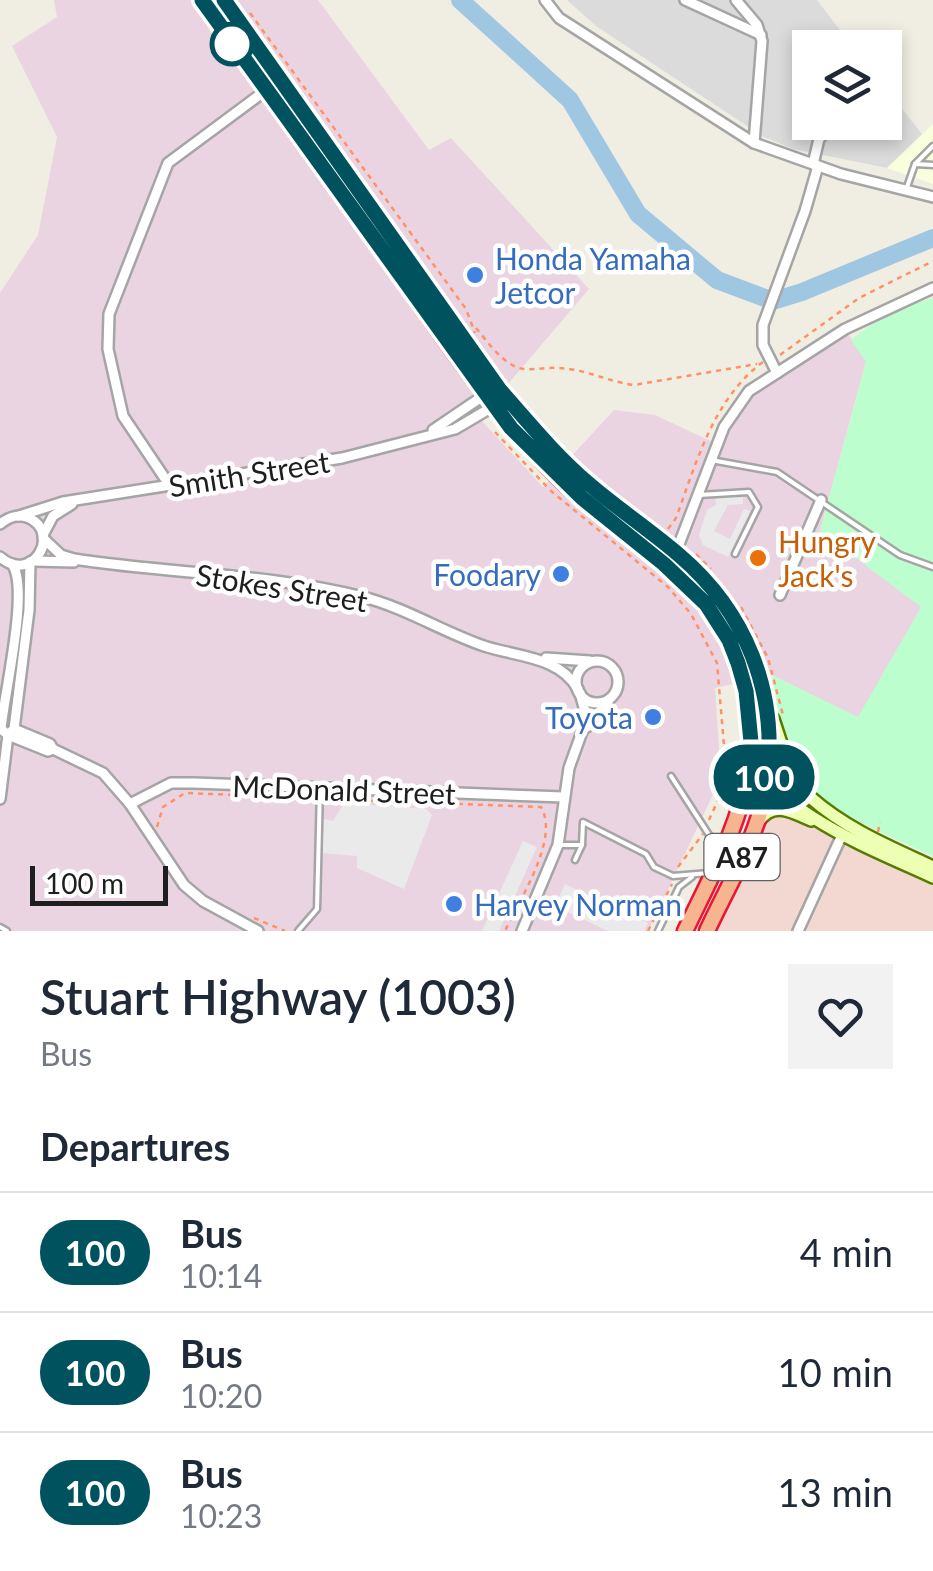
<!DOCTYPE html>
<style>
body{margin:0;font-family:Lato,sans-serif;background:#f2f2f3;color:#1f2937;height:100vh;display:flex;flex-direction:column;font-size:38px;white-space:nowrap}
*{box-sizing:border-box;margin:0}
p{font-size:32px;color:#747a83}
.icon{flex:none;width:55px;height:55px;fill:none;stroke:currentColor;stroke-width:2;stroke-linecap:round;stroke-linejoin:round}
.map{position:relative;height:931px;overflow:hidden}
.sheet{display:flex;flex-direction:column;background:#fff;flex:1}
.sheet>*{flex:none}
.badge{padding:0 20px;border-radius:32px;font-size:35px;line-height:65px}
.buttons{position:absolute;left:792px;top:30px;display:grid;gap:20px}
.buttons a{display:grid;place-items:center;width:110px;height:110px;border-radius:0px;background:#fff;box-shadow:0 5px 15px #0003;font-size:50px}
.scale{position:absolute;left:30px;bottom:25px;width:138px;box-sizing:border-box;padding-left:10px;border:5px solid #1e1e1e;border-top:0;font-size:28px;line-height:35px;white-space:nowrap;color:#1e1e1e;-webkit-text-stroke:8px #fff;paint-order:stroke}
.map>.badge{position:absolute;translate:-50% -50%;box-shadow:0 0 0 5px #fff}
h2{padding:0 40px;font-size:38px;line-height:90px}
.round{display:grid;place-items:center;flex:none;width:105px;height:105px;border-radius:0px;background:#f2f2f3}
.overview{display:flex;align-items:center;justify-content:space-between;height:170px;padding:0 40px}
h1{font-size:48px;font-weight:600;line-height:75px}
ul{padding:0;list-style:none}
li{display:flex;align-items:center;gap:30px;height:120px;padding:0 40px;border-top:2px solid #e0e1e3}
li div{flex:1}
li b{display:block;font-size:38px}
li em{font-style:normal}
li .badge{min-width:110px;font-weight:700;text-align:center}
.map>svg:first-child{display:block}
</style>
<div class="map">
<svg width="933" height="931" viewBox="0 0 933 931">
<rect width="100%" height="100%" fill="#f0eee3"/>
<!-- residential -->
<polygon fill="#dcdbdb" points="567,0 817,0 853,47 810,48 810,122 885,122 885,87 922,134 887,168 793,149 762,136 596,26"/>
<!-- commercial -->
<polygon fill="#f2d8d1" points="778,806 933,877 933,931 707,931 760,818"/>
<!-- industrial -->
<polygon fill="#ead4e2" points="54,0 318,0 429,150 451,138 589,289 479,418 543,487 614,410 655,415 717,444 739,402 845,329 866,361 820,531 922,607 858,718 772,675 715,688 721,778 648,931 0,931 0,293 38,235 57,137 12,46 57,17"/>
<!-- education -->
<polygon fill="#f9ffdd" points="933,124 933,184 887,168"/>
<!-- park -->
<path fill="#bcfecd" d="M 933,298 L 933,856 C 892,837 814,807 792,765 C 779,740 778,703 772,675 L 858,717 L 921,607 L 820,531 L 866,362 L 851,340 L 887,313 Z"/>
<!-- parking -->
<g fill="#eaeaea">
<polygon points="743,493 743,504 728,505 714,531 730,539 744,509 750,511 728,557 703,545 699,535 707,510 716,505 715,494"/>
<polygon points="344,803 426,809 432,815 404,889 357,868 357,856 322,853 324,819 333,821"/>
<polygon points="523,841 537,847 499,931 482,931"/>
<polygon points="565,884 648,923 644,931 608,931 555,906"/>
</g>
<g fill="none" stroke-linecap="round" stroke-linejoin="round">
<!-- river -->
<polyline stroke="#a0c7e2" stroke-width="18" points="460,0 570,100 638,214 717,280 773,301 802,292 933,238"/>
<defs>
<g id="service">
<polyline points="915,164 933,165"/>
<polyline points="907,187 915,164 933,146"/>
<polyline points="711,460 777,472 900,555 933,567"/>
<polyline points="699,495 749,492 758,507 735,554"/>
<polyline points="671,776 711,838 713,857"/>
<polyline points="558,845 582,845 575,860"/>
<polyline points="582,845 583,822 646,854 654,867 673,876 709,873"/>
<polyline points="0,927 7,931"/>
<polyline points="298,931 317,909 320,788"/>
<polyline points="658,931 679,887 692,877"/>
</g>
<g id="minor">
<polyline points="545,0 559,18 754,143 841,174 933,197"/>
<polyline points="685,0 761,35"/>
<polyline points="736,0 757,25 762,41 754,143"/>
<polyline points="813,164 819,139 829,128"/>
<polyline points="777,373 763,345 763,325 805,211 818,166"/>
<polyline points="433,430 486,394"/>
<polyline points="170,486 123,416 108,349 109,314 168,163 265,91"/>
<polyline points="19,516 63,502 342,458 455,429 494,406"/>
<path d="M 0,524 C 9,517 18,513 29,518 C 62,533 33,585 0,557"/>
<polyline points="43,535 53,516 72,504"/>
<path d="M 43,538 L 61,555 L 74,559 C 170,574 269,573 363,597 C 406,608 443,632 484,646 C 517,657 559,656 578,689"/>
<polyline points="676,552 724,427 749,391 845,329 933,288"/>
<polyline points="34,561 74,562"/>
<polyline points="780,595 821,500"/>
<polyline points="546,658 590,661"/>
<circle cx="597" cy="682" r="21"/>
<polyline points="587,727 609,700"/>
<polyline points="14,729 50,744 53,749 103,773 130,804 184,885 203,901 258,931"/>
<polyline points="11,732 14,729 29,610 30,562"/>
<polyline points="8,735 48,751 53,749"/>
<path d="M 0,799 L 8,735 L 1,729 C 4,694 30,588 12,564"/>
<polyline points="130,804 171,783 194,783 563,797"/>
<polyline points="522,931 558,845 569,768 587,718 580,693"/>
<polyline points="798,931 842,835"/>
</g>
<g id="secondary">
<polyline points="773,719 792,777"/>
<path d="M 751,748 C 769,812 878,851 933,877"/>
<path d="M 765,770 C 786,768 795,784 810,797 C 846,829 890,847 933,867"/>
<path d="M 758,822 C 773,800 791,811 811,820"/>
</g>
<g id="trunk">
<path d="M 202,0 C 266,93 334,184 400,276 C 456,354 508,435 581,498 C 642,550 718,591 742,673 C 771,772 726,845 685,931"/>
<path d="M 225,0 L 500,390 C 529,423 556,455 589,484 C 619,510 654,532 684,559 C 753,622 787,713 762,806 C 750,850 726,890 707,931"/>
</g>
</defs>
<!-- service casing -->
<use href="#service" stroke="#a5a5a5" stroke-width="9"/>
<!-- minor casing -->
<use href="#minor" stroke="#a5a5a5" stroke-width="14"/>
<!-- secondary casing -->
<use href="#secondary" stroke="#577a00" stroke-width="16"/>
<!-- trunk casing -->
<use href="#trunk" stroke="#ea1437" stroke-width="19"/>
<!-- path -->
<g stroke="#ff9165" stroke-width="2.5" stroke-dasharray="5 5" stroke-linecap="butt">
<polyline points="250,13 466,309 475,333"/>
<path d="M 476,328 C 487,341 500,360 516,367 C 529,372 543,367 556,368 C 584,368 608,382 634,385 L 757,364"/>
<polyline points="780,355 859,298 933,261"/>
<polyline points="495,432 551,491 668,587 691,614 717,663 727,781 708,822"/>
<path d="M 668,529 L 676,518 C 697,461 713,399 764,361"/>
<polyline points="696,554 711,569"/>
<polyline points="741,607 768,658 783,715"/>
<path d="M 328,799 L 541,807 C 560,839 519,900 505,931"/>
<polyline points="157,827 163,807 185,793 315,798"/>
<polyline points="878,832 880,822"/>
<polyline points="678,867 703,834"/>
<polyline points="254,918 285,931"/>
<polyline points="648,931 672,884"/>
</g>
<!-- service -->
<use href="#service" stroke="#fff" stroke-width="4"/>
<!-- minor -->
<use href="#minor" stroke="#fff" stroke-width="9"/>
<!-- secondary -->
<use href="#secondary" stroke="#edffb2" stroke-width="11"/>
<!-- trunk -->
<use href="#trunk" stroke="#f6b48f" stroke-width="14"/>
</g>
<g fill="none" stroke-linecap="round" stroke-linejoin="round">
<defs>
<path id="line" d="M 202,0 L 511,428 L 582,498 L 664,564 L 706,604 L 729,640 L 738,663 L 746,691 L 752,752 L 767,779 C 778,692 746,612 679,555 C 650,530 618,509 589,484 C 556,456 529,423 500,390 L 224,0"/>
</defs>
<!-- line casing -->
<use href="#line" stroke="#fff" stroke-width="22"/>
<!-- line -->
<use href="#line" stroke="#00535e" stroke-width="15"/>
</g>
<!-- markers -->
<circle fill="#fff" stroke="#00535e" stroke-width="5" cx="232" cy="44" r="20"/>
<g fill="#3f7fe0" stroke="#fff" stroke-width="4">
<circle cx="475" cy="275" r="10"/>
<circle cx="561" cy="574" r="10"/>
<circle cx="653" cy="717" r="10"/>
<circle cx="454" cy="904" r="10"/>
</g>
<circle fill="#e8710a" stroke="#fff" stroke-width="4" cx="758" cy="558" r="10"/>
<g text-anchor="middle" dominant-baseline="central" stroke-width="9" stroke-linejoin="round" paint-order="stroke">
<!-- shield labels -->
<rect fill="#fff" stroke="#626262" stroke-width="2.5" x="704.5" y="834" width="75" height="46" rx="8"/>
<g font-size="28" font-weight="bold" fill="#1e1e1e">
<text x="742" y="857">A87</text>
</g>
<!-- shop labels -->
<g font-size="30" fill="#366cbe" stroke="#fff" text-anchor="start">
<text x="495" y="258">Honda Yamaha<tspan x="495" dy="34">Jetcor</tspan></text>
<text x="541" y="574" text-anchor="end">Foodary</text>
<text x="633" y="717" text-anchor="end">Toyota</text>
<text x="474" y="904">Harvey Norman</text>
</g>
<!-- street labels -->
<g font-size="30" fill="#1e1e1e" stroke="#fff">
<text transform="translate(249 473) rotate(-9)">Smith Street</text>
<text transform="translate(282 587) rotate(9)">Stokes Street</text>
<text transform="translate(344 789) rotate(2)">McDonald Street</text>
</g>
<!-- food labels -->
<g font-size="30" fill="#c56008" stroke="#fff" text-anchor="start">
<text x="778" y="541">Hungry<tspan x="778" dy="34">Jack's</tspan></text>
</g>
</g>
</svg>
<div class="buttons">
<a><svg class="icon" aria-label="layers" viewBox="0 0 24 24"><path d="M12 4l9 5-9 5-9-5zM3 14l9 5 9-5"/></svg></a>
</div>
<div class="scale">100 m</div>
<b class="badge" style="left:764px;top:777px;background:#00535e;color:#fff">100</b>
</div>
<section class="sheet">
<div class="overview"><div><h1>Stuart Highway (1003)</h1><p>Bus</p></div><a class="round"><svg class="icon" aria-label="heart" viewBox="0 0 24 24"><path d="M12 20l-8-8c-3-5 5-10 8-4 3-6 11-1 8 4z"/></svg></a></div>
<h2>Departures</h2>
<ul>
<li><span class="badge" style="background:#00535e;color:#fff">100</span><div><b>Bus</b><p>10:14</p></div><em>4 min</em></li>
<li><span class="badge" style="background:#00535e;color:#fff">100</span><div><b>Bus</b><p>10:20</p></div><em>10 min</em></li>
<li><span class="badge" style="background:#00535e;color:#fff">100</span><div><b>Bus</b><p>10:23</p></div><em>13 min</em></li>
</ul>
</section>
